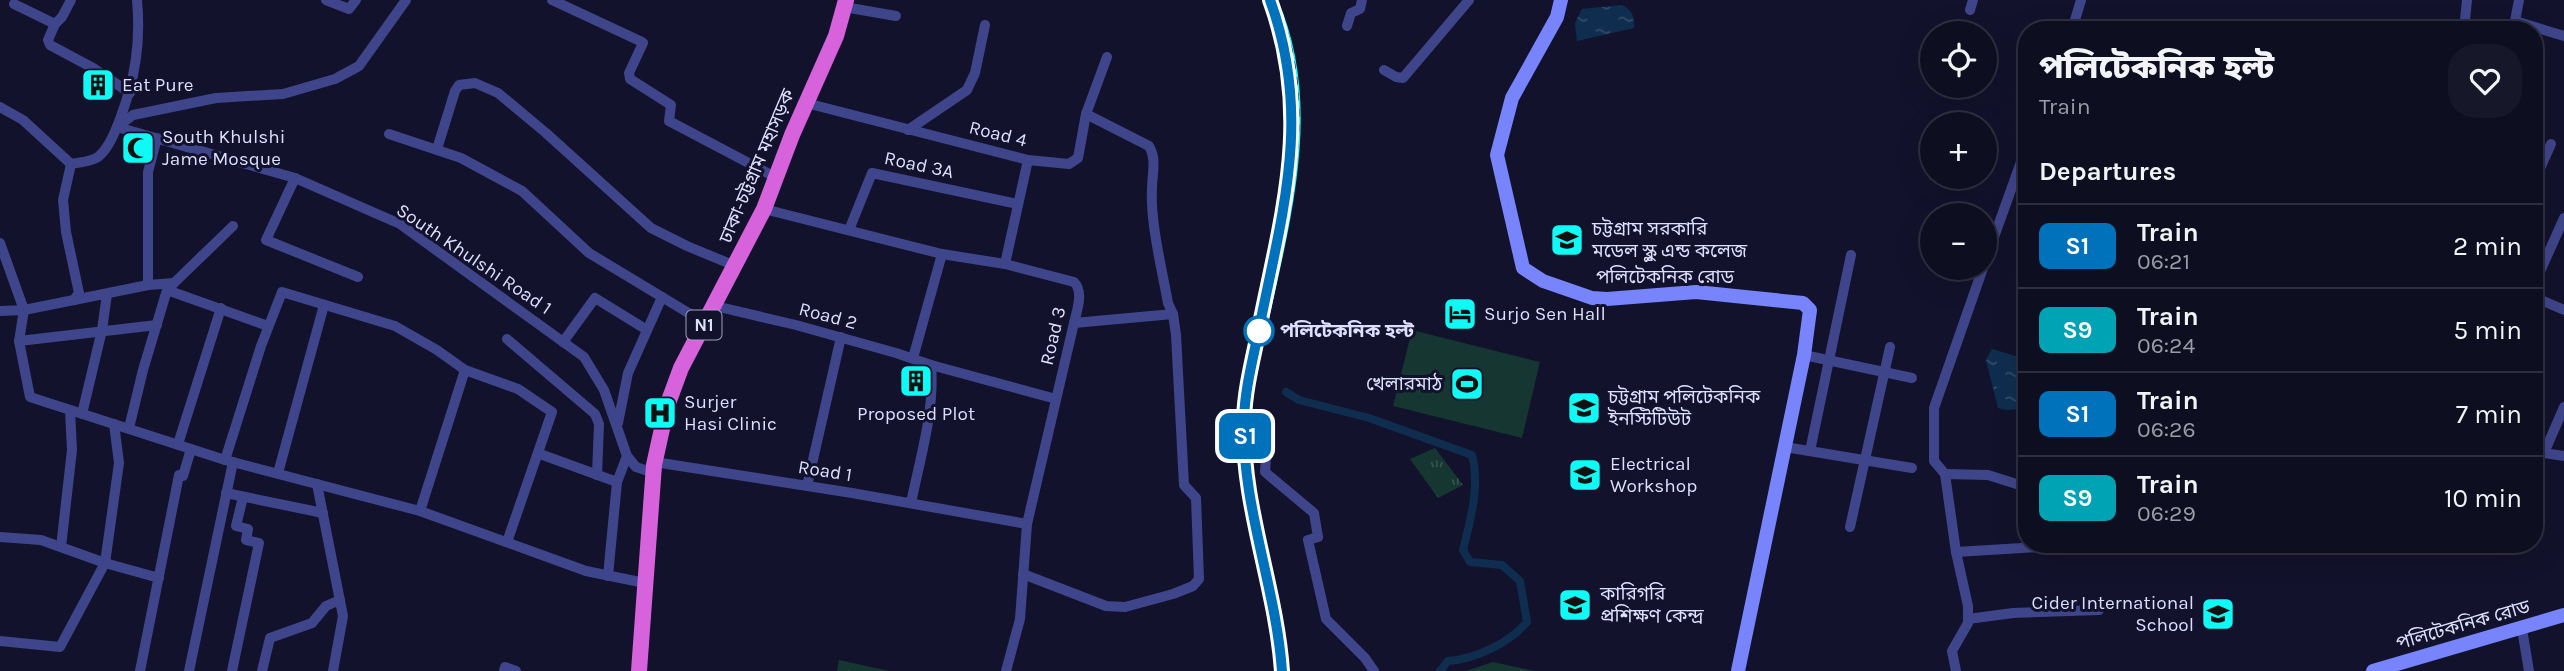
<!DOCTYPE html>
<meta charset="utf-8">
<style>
body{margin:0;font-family:Karla,"Noto Sans Bengali",sans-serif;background:#17172a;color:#f1f3f6;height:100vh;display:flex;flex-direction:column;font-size:26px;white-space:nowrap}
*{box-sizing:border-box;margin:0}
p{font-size:23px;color:#9b9ca5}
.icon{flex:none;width:38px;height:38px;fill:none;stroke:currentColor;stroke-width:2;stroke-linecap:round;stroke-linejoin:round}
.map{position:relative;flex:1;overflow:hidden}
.side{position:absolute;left:2018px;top:21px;width:525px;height:532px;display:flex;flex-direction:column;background:#0e0e21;border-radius:28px;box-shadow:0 7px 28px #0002,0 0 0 2px #2e2e3f}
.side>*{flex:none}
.badge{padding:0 14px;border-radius:10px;font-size:24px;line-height:46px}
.fabs{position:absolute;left:1920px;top:21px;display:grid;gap:14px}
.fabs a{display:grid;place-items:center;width:77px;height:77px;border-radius:50%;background:#0e0e21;box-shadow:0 7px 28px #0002,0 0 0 2px #2e2e3f;font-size:35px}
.map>.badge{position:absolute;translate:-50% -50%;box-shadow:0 0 0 4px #fff}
h2{padding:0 21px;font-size:26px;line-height:63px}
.round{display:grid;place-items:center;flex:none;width:74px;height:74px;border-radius:28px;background:#17172a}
.summary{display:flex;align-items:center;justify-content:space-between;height:119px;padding:0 21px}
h1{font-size:33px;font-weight:800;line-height:52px}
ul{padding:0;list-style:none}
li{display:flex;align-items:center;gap:21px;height:84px;padding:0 21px;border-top:2px solid #2e2e3f}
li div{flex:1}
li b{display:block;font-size:26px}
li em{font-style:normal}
li .badge{min-width:77px;font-weight:700;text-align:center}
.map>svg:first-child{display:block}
</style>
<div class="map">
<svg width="2564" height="671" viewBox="0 0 2564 671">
<defs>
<pattern id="park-tufts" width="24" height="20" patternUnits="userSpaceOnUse" patternTransform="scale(1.75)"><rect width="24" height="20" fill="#153631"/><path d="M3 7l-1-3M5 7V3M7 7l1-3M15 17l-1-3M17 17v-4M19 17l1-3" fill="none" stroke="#375350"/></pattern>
<pattern id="water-ripples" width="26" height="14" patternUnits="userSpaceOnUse" patternTransform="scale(1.75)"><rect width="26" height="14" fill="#0f2e4f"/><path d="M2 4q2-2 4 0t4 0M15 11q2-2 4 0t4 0" fill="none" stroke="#324c69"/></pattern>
</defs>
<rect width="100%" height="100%" fill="#13122c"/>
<!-- grass -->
<polygon fill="#153631" points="1412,330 1540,362 1522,438 1393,406"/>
<!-- park -->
<g fill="url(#park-tufts)">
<polygon points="1435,448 1463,485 1438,498 1410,459"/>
<polygon points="839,660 889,671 837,671"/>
<polygon points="1493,662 1534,671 1535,671 1466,671"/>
</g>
<!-- water -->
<g fill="url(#water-ripples)">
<path d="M 1622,5 C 1632,10 1635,17 1634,28 L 1577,41 L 1575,23 L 1582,9 Z"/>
<path d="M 1992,349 L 2026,359 L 2026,404 C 2017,411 2009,411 1998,408 L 1986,360 Z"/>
</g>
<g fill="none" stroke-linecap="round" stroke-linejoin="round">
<!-- canal -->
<path stroke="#0f2e4f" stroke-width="8" d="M 1286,392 L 1299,400 L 1369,418 L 1472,455 C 1480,486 1471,518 1463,550 L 1470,562 L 1502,565 L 1520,581 L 1527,622 C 1509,643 1476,659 1448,661 L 1440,671"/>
<!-- minor -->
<g stroke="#3f458a" stroke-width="10">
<path d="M 137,0 C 141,43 135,79 120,119 C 115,132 109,148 98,157 C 91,162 80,162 71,164 L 63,200 L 66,232 L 79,293 L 74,300 L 24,310 L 19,341 L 30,397 L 225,460 L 420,511 L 586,571 L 640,582"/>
<polyline points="326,0 349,9 356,0"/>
<polyline points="552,0 640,41 643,43 629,73 630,79 671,105 669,121 777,178"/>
<polyline points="2519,0 2515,21 2564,36"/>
<polyline points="14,4 55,24 48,40 50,45 93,68 130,93"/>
<polyline points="844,7 896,16"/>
<polyline points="1970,10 1973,0"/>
<polyline points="55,24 62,17 71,0"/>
<polyline points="1347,26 1351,13 1360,9 1362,0"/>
<polyline points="2072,30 2081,0"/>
<polyline points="2464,30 2467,0"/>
<polyline points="1384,70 1396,77 1403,78 1469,0"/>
<polyline points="806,103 1028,160 1069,164 1078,158 1086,114 1107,57"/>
<polyline points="0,107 23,120 71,164"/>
<path d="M 1086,114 L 1149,146 C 1157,159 1152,174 1152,189 C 1150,221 1162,270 1168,303 L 1173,314"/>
<polyline points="117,127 295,178 400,224 584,357 604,390 627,456 636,467 648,471 654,465 661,463 852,493 1027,524"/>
<polyline points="117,127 133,115 216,98 283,94 335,79 359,66 406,0"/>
<polyline points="908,130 967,90 975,73 985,25"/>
<polyline points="389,134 461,158 522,191 589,253 662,297"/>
<polyline points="437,149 455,91 459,85 475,83 498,93 546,133 651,228 687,246 728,263"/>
<polyline points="295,178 266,240 358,277"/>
<polyline points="2534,182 2551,144"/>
<path d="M 764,209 L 942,254 L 1005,264 L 1074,282 C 1084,292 1077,310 1074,323 L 1027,524 L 1020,619 L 1006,671"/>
<polyline points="849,230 872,173 1018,204"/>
<polyline points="0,243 24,310 0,311"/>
<polyline points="1005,264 1028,160"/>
<polyline points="1984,265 2026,148"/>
<polyline points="174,283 233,226"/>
<polyline points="148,285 148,172 157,138"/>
<polyline points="2534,285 2564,218"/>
<polyline points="167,290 268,326"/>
<polyline points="2534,297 2564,310"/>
<polyline points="74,300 148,285 174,283 167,290 143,370 129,428"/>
<path d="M 715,306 L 796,325 L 896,353 L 931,365 C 935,410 920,459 911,503"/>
<polyline points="507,339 595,414 599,424 597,475"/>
<polyline points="19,341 157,325"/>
<polyline points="563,342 595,298 647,330"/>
<polyline points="1804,355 1912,378"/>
<polyline points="913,358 942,254"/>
<polyline points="931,365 1056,399"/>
<polyline points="82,414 102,330 107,294"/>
<polyline points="618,423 628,373 662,297 705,323"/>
<polyline points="1268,427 1265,472 1314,513 1318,537 1308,540 1326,619 1365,658 1374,671"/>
<polyline points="178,444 221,308"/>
<polyline points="1785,447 1912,468"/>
<polyline points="1810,451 1851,255"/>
<polyline points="2534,452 2544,453 2564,407"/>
<polyline points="2544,453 2564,456"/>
<polyline points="540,454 617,482 608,576"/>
<polyline points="225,460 261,346 282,292 395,326 437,350 465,370 518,389 552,412 507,542"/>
<polyline points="278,473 324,305"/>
<polyline points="1945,474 1988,475 2026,487"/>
<polyline points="617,482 627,456"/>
<polyline points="317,484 343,616 333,671"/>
<polyline points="807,486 841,337"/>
<polyline points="226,493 323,513"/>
<polyline points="420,511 465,370"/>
<polyline points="1850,527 1890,347"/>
<polyline points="0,537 41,540 105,563 159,578"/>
<polyline points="61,547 72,450 70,410"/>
<polyline points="1956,552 2090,544"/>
<polyline points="1023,574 1106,606 1125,607 1173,594 1193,586 1199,579 1196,498 1184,485 1176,335 1173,314 1074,323"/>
<polyline points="1968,619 2013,613 2099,610"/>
<polyline points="2522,629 2529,671"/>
<polyline points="0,641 60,647 105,563 119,463 114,424"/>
<polyline points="140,671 179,475 183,476 191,449"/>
<polyline points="189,671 233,462"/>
<polyline points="232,671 259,543 246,540 248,529 236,526 243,497"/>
<polyline points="262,671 270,638 312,623 326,606 340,600"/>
<polyline points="504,671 505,667 516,671"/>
<polyline points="1956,671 1952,651 1968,623 1968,606 1956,552 1945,474 1934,461 1934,408 1983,268"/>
</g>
<!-- secondary -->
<g stroke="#7784fc" stroke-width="14">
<polyline points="1561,0 1557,17 1512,98 1497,155 1523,268 1543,281 1592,298 1607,299 1696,292 1803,303 1810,310 1804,355 1738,671"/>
<polyline points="2373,671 2564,615"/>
</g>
<!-- trunk -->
<polyline stroke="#d662dc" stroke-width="16" points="639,671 654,465 667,406 681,368 764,209 792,135 836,36 846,0"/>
<defs>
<path id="rail" d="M 1275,0 C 1322,105 1287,223 1264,330 C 1258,358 1248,390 1247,419 C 1247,504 1277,586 1287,671"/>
</defs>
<!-- rail casing -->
<use href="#rail" stroke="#0ffaf4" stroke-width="5"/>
<!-- rail -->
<use href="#rail" stroke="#13122c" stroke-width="2.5" stroke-dasharray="8" stroke-linecap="butt"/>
</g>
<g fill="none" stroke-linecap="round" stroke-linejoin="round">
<defs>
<path id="line" d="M 1270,0 C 1312,115 1283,210 1260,324 C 1254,355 1245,387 1244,419 C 1241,505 1276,586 1282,671"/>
</defs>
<!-- line casing -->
<use href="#line" stroke="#fff" stroke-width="16"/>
<!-- line -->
<use href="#line" stroke="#0072bc" stroke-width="10"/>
</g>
<!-- icons -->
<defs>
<symbol id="building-square" viewBox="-11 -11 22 22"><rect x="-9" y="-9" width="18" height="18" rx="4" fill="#0ffaf4" stroke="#13122c"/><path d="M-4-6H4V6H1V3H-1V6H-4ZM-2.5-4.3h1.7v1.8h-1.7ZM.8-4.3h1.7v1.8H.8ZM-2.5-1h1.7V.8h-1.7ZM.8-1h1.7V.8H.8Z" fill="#111"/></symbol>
<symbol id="mosque-square" viewBox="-11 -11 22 22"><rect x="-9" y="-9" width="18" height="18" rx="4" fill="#0ffaf4" stroke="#13122c"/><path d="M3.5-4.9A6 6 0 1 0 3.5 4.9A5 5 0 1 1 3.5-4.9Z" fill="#111"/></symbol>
<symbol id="university-square" viewBox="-11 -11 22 22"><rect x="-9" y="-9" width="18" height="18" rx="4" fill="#0ffaf4" stroke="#13122c"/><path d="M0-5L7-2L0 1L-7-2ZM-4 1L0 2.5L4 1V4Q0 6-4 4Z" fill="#111"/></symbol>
<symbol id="hotel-square" viewBox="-11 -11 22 22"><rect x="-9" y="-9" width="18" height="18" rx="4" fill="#0ffaf4" stroke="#13122c"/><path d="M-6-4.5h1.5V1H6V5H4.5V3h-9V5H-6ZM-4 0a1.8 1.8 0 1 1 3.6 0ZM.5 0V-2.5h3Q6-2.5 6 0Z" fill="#111"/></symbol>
<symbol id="stadium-square" viewBox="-11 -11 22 22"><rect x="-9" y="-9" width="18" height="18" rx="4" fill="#0ffaf4" stroke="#13122c"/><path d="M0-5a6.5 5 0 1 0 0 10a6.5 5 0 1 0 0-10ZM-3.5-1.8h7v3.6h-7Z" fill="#111"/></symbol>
<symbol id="hospital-square" viewBox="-11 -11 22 22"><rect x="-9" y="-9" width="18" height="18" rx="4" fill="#0ffaf4" stroke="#13122c"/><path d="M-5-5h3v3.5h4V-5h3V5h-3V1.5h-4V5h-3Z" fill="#111"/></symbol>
<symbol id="school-square" viewBox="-11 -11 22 22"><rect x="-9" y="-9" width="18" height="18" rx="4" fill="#0ffaf4" stroke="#13122c"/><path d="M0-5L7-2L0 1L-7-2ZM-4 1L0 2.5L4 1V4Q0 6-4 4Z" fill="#111"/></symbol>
</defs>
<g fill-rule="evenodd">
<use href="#building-square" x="79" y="66" width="38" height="38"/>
<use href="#mosque-square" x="119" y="129" width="38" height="38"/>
<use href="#university-square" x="1548" y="221" width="38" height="38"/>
<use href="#hotel-square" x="1441" y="295" width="38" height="38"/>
<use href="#building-square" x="897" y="362" width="38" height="38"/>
<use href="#stadium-square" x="1448" y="365" width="38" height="38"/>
<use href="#university-square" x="1565" y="389" width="38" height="38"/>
<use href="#hospital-square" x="641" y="394" width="38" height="38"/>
<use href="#university-square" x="1566" y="456" width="38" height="38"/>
<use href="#school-square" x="1556" y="586" width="38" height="38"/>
<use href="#school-square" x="2199" y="595" width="38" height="38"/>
</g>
<!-- markers -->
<circle fill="#fff" stroke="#0072bc" stroke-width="3.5" cx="1259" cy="331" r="14"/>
<g text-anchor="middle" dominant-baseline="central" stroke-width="6" stroke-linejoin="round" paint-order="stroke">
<!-- shield labels -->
<rect fill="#13122c" stroke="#a1a1bf" stroke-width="2" x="686.5" y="310.5" width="35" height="29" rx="5"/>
<g font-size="18" font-weight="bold" fill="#dedefe">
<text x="704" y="325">N1</text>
</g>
<!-- poi labels -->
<g font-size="19" fill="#dedefe" stroke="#13122c" text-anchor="start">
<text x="122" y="85">Eat Pure</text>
<text x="162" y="137">South Khulshi<tspan x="162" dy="22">Jame Mosque</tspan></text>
<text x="1592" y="229">চট্টগ্রাম সরকারি<tspan x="1592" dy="22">মডেল স্কুল এন্ড কলেজ</tspan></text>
<text x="1484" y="314">Surjo Sen Hall</text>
<text x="1442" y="384" text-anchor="end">খেলারমাঠ</text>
<text x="1608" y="397">চট্টগ্রাম পলিটেকনিক<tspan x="1608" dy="22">ইনস্টিটিউট</tspan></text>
<text x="684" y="402">Surjer<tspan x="684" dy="22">Hasi Clinic</tspan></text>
<text x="916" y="414" text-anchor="middle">Proposed Plot</text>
<text x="1610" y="464">Electrical<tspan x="1610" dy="22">Workshop</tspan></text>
<text x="1600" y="594">কারিগরি<tspan x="1600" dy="22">প্রশিক্ষণ কেন্দ্র</tspan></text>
<text x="2194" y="603" text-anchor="end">Cider International<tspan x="2194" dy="22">School</tspan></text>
</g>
<!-- street labels -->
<g font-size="19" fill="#dedefe" stroke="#13122c">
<text transform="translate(998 134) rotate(14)">Road 4</text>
<text transform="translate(919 165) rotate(12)">Road 3A</text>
<text transform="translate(757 166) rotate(-67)">ঢাকা-চট্টগ্রাম মহাসড়ক</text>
<text transform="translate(474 259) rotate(34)">South Khulshi Road 1</text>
<text x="1665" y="277">পলিটেকনিক রোড</text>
<text transform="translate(828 316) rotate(15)">Road 2</text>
<text transform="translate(1053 336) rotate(-77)">Road 3</text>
<text transform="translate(825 471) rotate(9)">Road 1</text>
<text transform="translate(2463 625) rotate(-16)">পলিটেকনিক রোড</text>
</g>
<!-- stop labels -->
<g font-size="19" font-weight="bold" fill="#dedefe" stroke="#13122c" text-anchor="start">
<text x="1280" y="331">পলিটেকনিক হল্ট</text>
</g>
</g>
</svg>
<div class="fabs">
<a><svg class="icon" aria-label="locate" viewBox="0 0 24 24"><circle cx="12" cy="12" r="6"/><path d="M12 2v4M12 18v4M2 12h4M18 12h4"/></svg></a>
<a>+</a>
<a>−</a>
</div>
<b class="badge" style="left:1245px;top:436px;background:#0072bc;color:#fff">S1</b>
<section class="side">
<div class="summary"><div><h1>পলিটেকনিক হল্ট</h1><p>Train</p></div><a class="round"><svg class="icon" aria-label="heart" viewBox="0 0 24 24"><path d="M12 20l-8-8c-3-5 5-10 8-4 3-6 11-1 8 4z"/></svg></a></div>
<h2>Departures</h2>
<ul>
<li><span class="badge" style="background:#0072bc;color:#fff">S1</span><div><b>Train</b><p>06:21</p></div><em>2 min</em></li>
<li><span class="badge" style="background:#00a3b4;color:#fff">S9</span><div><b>Train</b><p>06:24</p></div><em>5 min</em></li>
<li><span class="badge" style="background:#0072bc;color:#fff">S1</span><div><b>Train</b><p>06:26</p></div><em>7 min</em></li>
<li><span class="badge" style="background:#00a3b4;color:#fff">S9</span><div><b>Train</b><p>06:29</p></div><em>10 min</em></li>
</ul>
</section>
</div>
